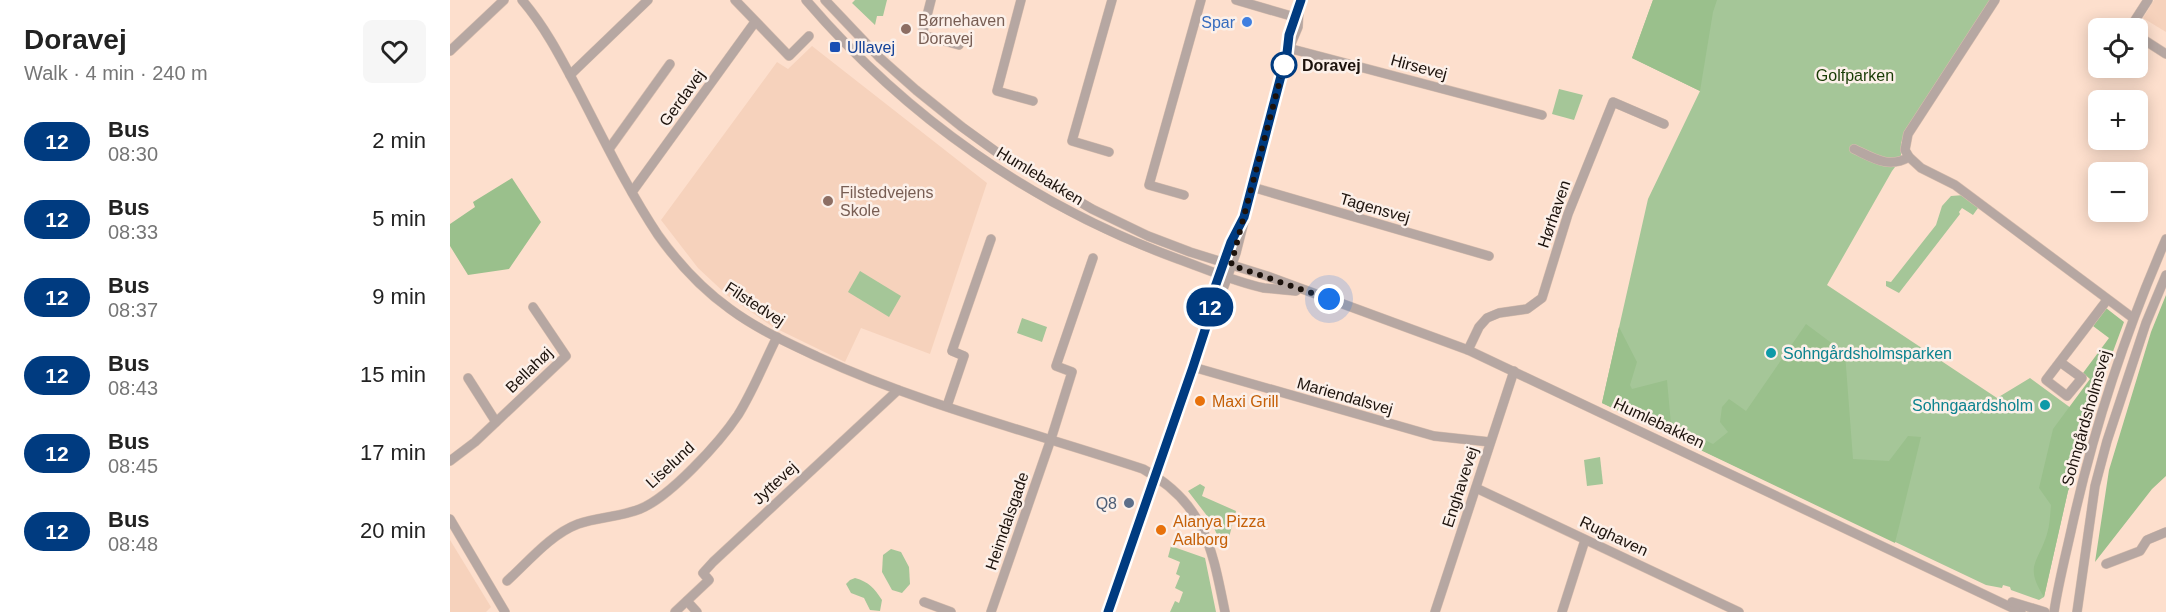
<!DOCTYPE html>
<meta charset="utf-8">
<style>
body{margin:0;font-family:Arial,sans-serif;background:#f6f6f6;color:#222;height:100vh;display:flex;flex-direction:column;font-size:22px;white-space:nowrap}
*{box-sizing:border-box;margin:0}
p{font-size:20px;color:#767676}
.icon{flex:none;width:33px;height:33px;fill:none;stroke:currentColor;stroke-width:2;stroke-linecap:round;stroke-linejoin:round}
.map{position:relative;flex:1;overflow:hidden}
.drawer{display:flex;flex-direction:column;background:#fff;width:450px}
.drawer>*{flex:none}
.badge{padding:0 12px;border-radius:20px;font-size:21px;line-height:39px}
.buttons{position:absolute;left:1638px;top:18px;display:grid;gap:12px}
.buttons a{display:grid;place-items:center;width:60px;height:60px;border-radius:9px;background:#fff;box-shadow:0 3px 15px #0003;font-size:30px}
.you{position:absolute;width:30px;height:30px;margin:-15px;border:4px solid #fff;border-radius:50%;background:#1a73e8;box-shadow:0 0 0 9px #1a73e833}
.map>.badge{position:absolute;translate:-50% -50%;box-shadow:0 0 0 3px #fff}
.round{display:grid;place-items:center;flex:none;width:63px;height:63px;border-radius:9px;background:#f6f6f6}
.head{display:flex;align-items:center;justify-content:space-between;height:102px;padding:0 24px}
h1{font-size:28px;font-weight:700;line-height:45px}
ul{padding:0;list-style:none}
li{display:flex;align-items:center;gap:18px;height:78px;padding:0 24px}
li div{flex:1}
li b{display:block;font-size:22px}
li em{font-style:normal}
li .badge{min-width:66px;font-weight:700;text-align:center}
main{display:flex;flex:1;min-height:0}
.map>svg:first-child{display:block}
</style>
<main>
<section class="drawer">
<div class="head"><div><h1>Doravej</h1><p>Walk · 4 min · 240 m</p></div><a class="round"><svg class="icon" aria-label="heart" viewBox="0 0 24 24"><path d="M12 20l-8-8c-3-5 5-10 8-4 3-6 11-1 8 4z"/></svg></a></div>
<ul>
<li><span class="badge" style="background:#003b80;color:#fff">12</span><div><b>Bus</b><p>08:30</p></div><em>2 min</em></li>
<li><span class="badge" style="background:#003b80;color:#fff">12</span><div><b>Bus</b><p>08:33</p></div><em>5 min</em></li>
<li><span class="badge" style="background:#003b80;color:#fff">12</span><div><b>Bus</b><p>08:37</p></div><em>9 min</em></li>
<li><span class="badge" style="background:#003b80;color:#fff">12</span><div><b>Bus</b><p>08:43</p></div><em>15 min</em></li>
<li><span class="badge" style="background:#003b80;color:#fff">12</span><div><b>Bus</b><p>08:45</p></div><em>17 min</em></li>
<li><span class="badge" style="background:#003b80;color:#fff">12</span><div><b>Bus</b><p>08:48</p></div><em>20 min</em></li>
</ul>
</section>
<div class="map">
<svg width="1716" height="612" viewBox="0 0 1716 612">
<rect width="100%" height="100%" fill="#fddfcd"/>
<!-- built -->
<g fill="#f6d2bc">
<polygon points="1704,0 1716,0 1716,32 1693,18"/>
<polygon points="362,46 537,183 480,354 411,328 395,362 323,327 278,296 248,268 211,220 327,62 338,69"/>
<polygon points="0,540 41,607 36,612 0,612"/>
</g>
<!-- green -->
<g fill="#a5c698">
<polygon points="405,0 437,0 433,16 427,16 425,25 402,3"/>
<polygon points="1203,0 1544,0 1457,131 1451,143 1451,159 1442,171 1377,285 1547,398 1580,378 1640,422 1628,466 1618,491 1594,597 1589,600 1561,590 1560,587 1553,585 1552,588 1536,585 1152,403 1198,199 1250,91 1182,58"/>
<polygon points="1109,89 1133,95 1124,120 1102,114"/>
<polygon points="1514,195 1528,208 1523,215 1512,208 1509,212 1510,214 1449,293 1436,286 1436,281 1441,282 1486,225 1492,206 1501,196"/>
<polygon points="410,271 451,296 439,317 398,292"/>
<polygon points="572,318 597,327 592,342 567,333"/>
<polygon points="1150,457 1153,484 1137,486 1134,460"/>
<polygon points="750,484 755,487 752,496 786,511 777,545 772,546 761,521 738,491"/>
<polygon points="721,546 755,558 766,612 720,612 725,601 729,603 733,592 725,588 730,576 726,574 730,562 718,557"/>
<polygon points="441,549 451,552 459,567 460,584 452,593 442,590 432,572 433,555"/>
<path d="M 405,578 C 419,582 424,588 432,600 L 430,611 L 420,610 L 414,598 L 401,593 L 396,584 L 400,580 Z"/>
</g>
<!-- forest -->
<g fill="#9ac08c">
<polygon points="1203,0 1267,0 1263,12 1250,91 1182,58"/>
<polygon points="62,178 91,222 59,269 18,275 0,246 0,224 25,207 23,202"/>
<polygon points="1716,295 1716,476 1702,489 1645,562 1659,470 1701,332"/>
<path d="M 1656,308 L 1674,322 L 1655,373 L 1628,466 L 1618,491 L 1594,597 C 1574,566 1588,563 1597,534 C 1600,525 1600,514 1601,505 L 1589,488 L 1603,429 L 1640,379 L 1633,373 L 1659,338 L 1643,326 Z"/>
<polygon points="1356,324 1395,353 1403,459 1439,461 1458,436 1471,437 1445,543 1152,403 1169,327 1187,362 1180,385 1182,389 1217,380 1221,424 1263,444 1278,432 1270,422 1272,407 1279,399 1296,411"/>
</g>
<g fill="none" stroke-linecap="round" stroke-linejoin="round">
<defs>
<g id="minor">
<path d="M 72,0 C 96,28 112,60 129,92 C 154,140 178,190 208,235 C 228,263 252,289 280,309 C 307,329 338,343 368,357 C 472,405 585,433 693,469 C 755,503 762,548 775,612"/>
<polyline points="285,0 339,56 359,36"/>
<path d="M 356,0 C 456,117 583,206 728,259 C 756,269 785,282 814,288 C 825,289 835,290 846,291"/>
<polyline points="375,0 430,58 466,90 512,127 552,156 642,209 698,236 740,252 817,276 1018,350 1571,612"/>
<polyline points="481,0 472,35 509,45"/>
<polyline points="571,0 547,91 583,101"/>
<polyline points="786,0 848,18"/>
<polyline points="1545,0 1458,134 1455,150 1459,157 1471,168 1505,185 1683,318"/>
<polyline points="1680,28 1698,0"/>
<polyline points="1688,36 1716,54"/>
<polyline points="838,45 842,25 851,0"/>
<polyline points="838,48 1092,115"/>
<polyline points="0,51 54,0"/>
<polyline points="120,75 198,0"/>
<polyline points="159,149 220,64"/>
<path d="M 1404,149 C 1423,158 1439,169 1459,157"/>
<polyline points="659,152 622,141 662,0"/>
<polyline points="802,187 1039,256"/>
<polyline points="182,192 305,22"/>
<polyline points="734,195 699,185 751,0"/>
<polyline points="761,316 768,303 786,253 837,53 848,27 849,8"/>
<polyline points="1018,350 1029,327 1037,318 1049,313 1077,309 1092,298 1118,214 1163,102 1214,124"/>
<polyline points="1610,362 1632,378 1617,396 1596,380 1657,300"/>
<polyline points="743,367 984,436 1040,442"/>
<polyline points="18,378 46,422"/>
<polyline points="497,406 514,356 502,351 541,239"/>
<polyline points="0,461 25,442 116,356 83,307"/>
<polyline points="1026,488 1289,612"/>
<polyline points="0,519 55,612"/>
<polyline points="1656,564 1690,551 1697,540 1716,532"/>
<path d="M 57,581 C 78,562 101,534 128,524 C 148,517 170,517 190,509 C 220,497 270,442 288,415 C 303,391 314,363 327,337"/>
<polyline points="237,601 247,612"/>
<polyline points="474,602 501,612"/>
<polyline points="1562,602 1595,612"/>
<polyline points="225,612 259,580 253,573 263,562 448,390"/>
<polyline points="541,612 601,439 622,372 606,366 643,258"/>
<path d="M 658,612 C 688,529 717,446 745,363 C 761,312 768,266 794,217"/>
<polyline points="985,612 1064,371"/>
<polyline points="1112,612 1135,540"/>
<path d="M 1604,612 C 1608,585 1615,558 1621,531 C 1643,430 1675,333 1716,239"/>
<polyline points="1627,612 1645,486 1657,441 1696,323 1716,275"/>
</g>
</defs>
<!-- minor casing -->
<use href="#minor" stroke="#d9beae" stroke-width="10"/>
<!-- minor -->
<use href="#minor" stroke="#b6a7a2" stroke-width="9"/>
</g>
<g fill="none" stroke-linecap="round" stroke-linejoin="round">
<defs>
<polyline id="line" points="658,612 743,367 757,324 765,287 781,242 794,217 837,53 839,35 851,0"/>
</defs>
<!-- line casing -->
<use href="#line" stroke="#fff" stroke-width="14"/>
<!-- line -->
<use href="#line" stroke="#003b80" stroke-width="9"/>
<!-- walk -->
<polyline stroke="#1c120c" stroke-width="6" stroke-dasharray="0 10.8" points="834,65 781,265 879,299"/>
</g>
<!-- markers -->
<circle fill="#3f7fe0" stroke="#fcf0e9" stroke-width="2" cx="797" cy="22" r="6"/>
<g fill="#8d6e63" stroke="#fcf0e9" stroke-width="2">
<circle cx="456" cy="29" r="6"/>
<circle cx="378" cy="201" r="6"/>
</g>
<rect fill="#1a4fb4" stroke="#fcf0e9" stroke-width="2" x="379" y="41" width="12" height="12" rx="3"/>
<circle fill="#fff" stroke="#003b80" stroke-width="3" cx="834" cy="65" r="12"/>
<g fill="#0f9aa8" stroke="#fcf0e9" stroke-width="2">
<circle cx="1321" cy="353" r="6"/>
<circle cx="1595" cy="405" r="6"/>
</g>
<g fill="#e8710a" stroke="#fcf0e9" stroke-width="2">
<circle cx="750" cy="401" r="6"/>
<circle cx="711" cy="530" r="6"/>
</g>
<circle fill="#5c6f8a" stroke="#fcf0e9" stroke-width="2" cx="679" cy="503" r="6"/>
<g text-anchor="middle" dominant-baseline="central" stroke-width="5" stroke-linejoin="round" paint-order="stroke">
<!-- education labels -->
<g font-size="16" fill="#785e54" stroke="#fcf0e9" text-anchor="start">
<text x="468" y="20">Børnehaven<tspan x="468" dy="18">Doravej</tspan></text>
<text x="390" y="192">Filstedvejens<tspan x="390" dy="18">Skole</tspan></text>
</g>
<!-- shop labels -->
<g font-size="16" fill="#366cbe" stroke="#fcf0e9" text-anchor="end">
<text x="785" y="22">Spar</text>
</g>
<!-- transit labels -->
<g font-size="16" fill="#164399" stroke="#fcf0e9" text-anchor="start">
<text x="397" y="47">Ullavej</text>
</g>
<!-- stop labels -->
<g font-size="16" font-weight="bold" fill="#1c120c" stroke="#fcf0e9" text-anchor="start">
<text x="852" y="65">Doravej</text>
</g>
<!-- street labels -->
<g font-size="16" fill="#1c120c" stroke="#fcf0e9">
<text transform="translate(969 67) rotate(15)">Hirsevej</text>
<text transform="translate(232 98) rotate(-54)">Gerdavej</text>
<text transform="translate(590 176) rotate(31)">Humlebakken</text>
<text transform="translate(925 208) rotate(16)">Tagensvej</text>
<text transform="translate(1104 214) rotate(-71)">Hørhaven</text>
<text transform="translate(305 304) rotate(33)">Filstedvej</text>
<text transform="translate(79 370) rotate(-44)">Bellahøj</text>
<text transform="translate(895 396) rotate(16)">Mariendalsvej</text>
<text transform="translate(1636 418) rotate(-74)">Sohngårdsholmsvej</text>
<text transform="translate(1209 423) rotate(25)">Humlebakken</text>
<text transform="translate(220 465) rotate(-43)">Liselund</text>
<text transform="translate(325 483) rotate(-43)">Jyttevej</text>
<text transform="translate(1010 487) rotate(-72)">Enghavevej</text>
<text transform="translate(557 521) rotate(-71)">Heimdalsgade</text>
<text transform="translate(1164 536) rotate(25)">Rughaven</text>
</g>
<!-- park labels -->
<g font-size="16" fill="#183b04" stroke="#fcf0e9">
<text x="1405" y="75">Golfparken</text>
</g>
<!-- culture labels -->
<g font-size="16" fill="#0d838f" stroke="#fcf0e9" text-anchor="start">
<text x="1333" y="353">Sohngårdsholmsparken</text>
<text x="1583" y="405" text-anchor="end">Sohngaardsholm</text>
</g>
<!-- food labels -->
<g font-size="16" fill="#c56008" stroke="#fcf0e9" text-anchor="start">
<text x="762" y="401">Maxi Grill</text>
<text x="723" y="521">Alanya Pizza<tspan x="723" dy="18">Aalborg</tspan></text>
</g>
<!-- service labels -->
<g font-size="16" fill="#4e5e75" stroke="#fcf0e9" text-anchor="end">
<text x="667" y="503">Q8</text>
</g>
</g>
</svg>
<div class="buttons">
<a><svg class="icon" aria-label="locate" viewBox="0 0 24 24"><circle cx="12" cy="12" r="6"/><path d="M12 2v4M12 18v4M2 12h4M18 12h4"/></svg></a>
<a>+</a>
<a>−</a>
</div>
<div class="you" style="left:879px;top:299px"></div>
<b class="badge" style="left:760px;top:307px;background:#003b80;color:#fff">12</b>
</div>
</main>
